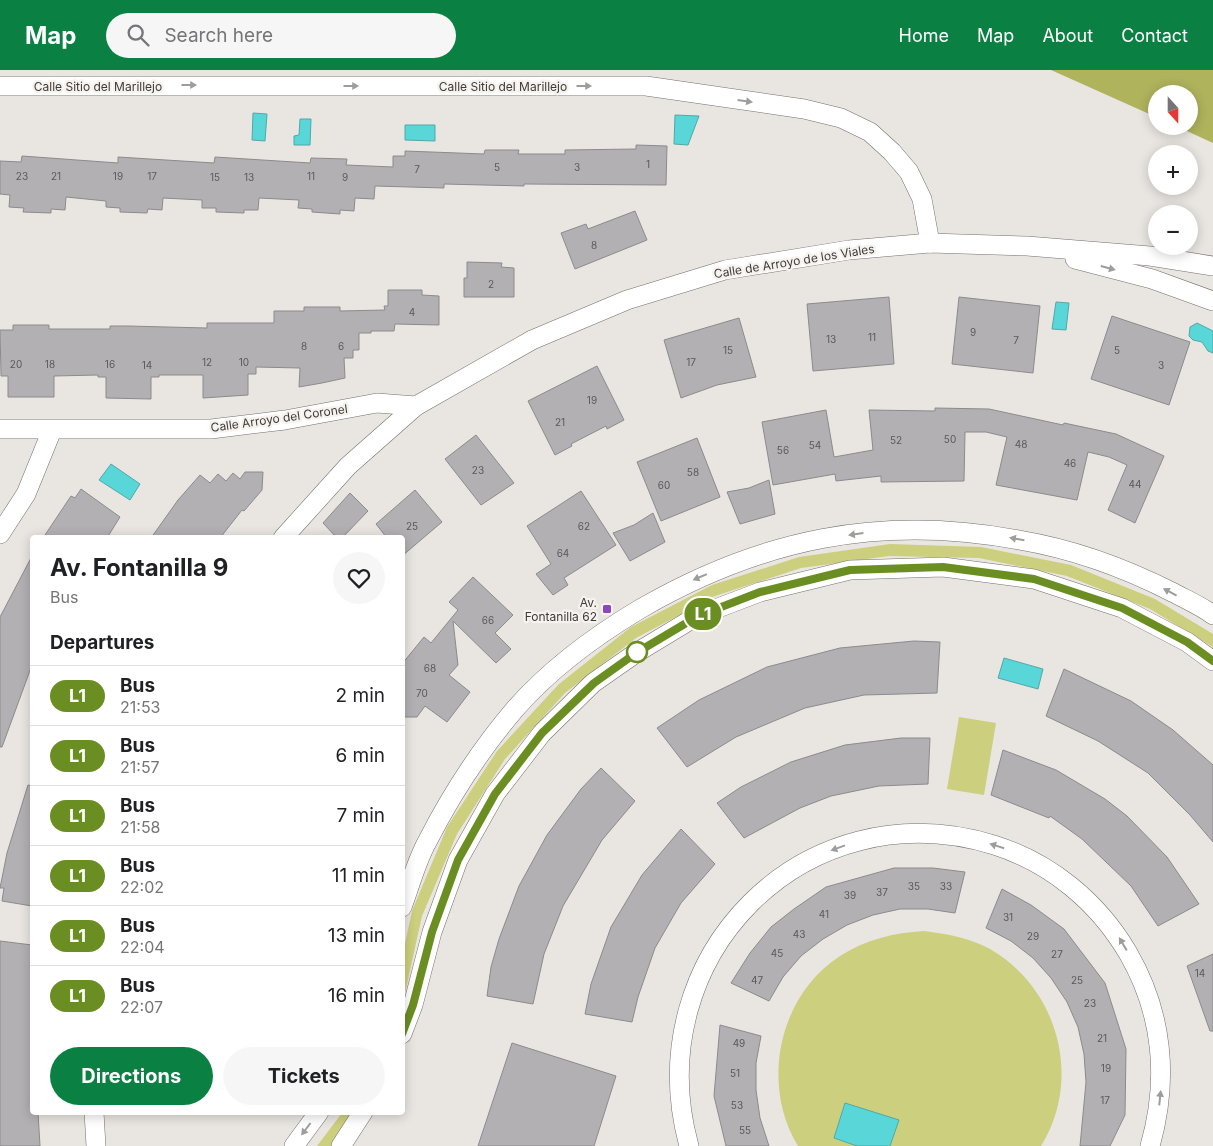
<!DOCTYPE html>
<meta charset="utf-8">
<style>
body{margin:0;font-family:Inter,sans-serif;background:#f6f6f6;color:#202124;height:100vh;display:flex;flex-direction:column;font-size:19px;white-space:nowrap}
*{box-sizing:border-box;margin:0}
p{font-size:16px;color:#757577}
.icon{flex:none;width:28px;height:28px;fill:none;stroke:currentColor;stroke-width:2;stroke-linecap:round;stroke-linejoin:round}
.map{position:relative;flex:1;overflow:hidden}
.side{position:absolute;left:30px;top:465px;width:375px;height:580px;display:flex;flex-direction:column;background:#fff;border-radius:5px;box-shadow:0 2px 12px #0003}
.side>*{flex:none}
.badge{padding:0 10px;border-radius:16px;font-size:18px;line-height:32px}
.needle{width:32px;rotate:159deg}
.fabs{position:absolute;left:1148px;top:15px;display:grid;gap:10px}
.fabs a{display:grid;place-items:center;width:50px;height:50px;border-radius:50%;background:#fff;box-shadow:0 2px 12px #0003;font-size:25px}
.map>.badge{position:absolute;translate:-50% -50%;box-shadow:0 0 0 2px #fff}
h2{padding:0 20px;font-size:19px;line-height:45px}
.round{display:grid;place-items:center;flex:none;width:52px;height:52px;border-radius:26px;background:#f6f6f6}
.head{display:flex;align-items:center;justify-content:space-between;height:85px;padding:0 20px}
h1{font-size:24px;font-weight:700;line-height:38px}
.action{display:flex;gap:10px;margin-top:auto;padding:10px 20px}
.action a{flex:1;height:58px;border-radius:30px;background:#0b8043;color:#fff;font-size:20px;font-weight:700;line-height:58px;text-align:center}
.action a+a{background:#f6f6f6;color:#202124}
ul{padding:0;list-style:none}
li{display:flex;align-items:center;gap:15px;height:60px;padding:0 20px;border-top:1px solid #e0e0e0}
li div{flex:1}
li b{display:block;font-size:19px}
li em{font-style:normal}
li .badge{min-width:55px;font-weight:700;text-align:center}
header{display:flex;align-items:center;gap:30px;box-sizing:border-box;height:70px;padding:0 25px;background:#0b8043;color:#fff}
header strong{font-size:24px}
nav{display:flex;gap:28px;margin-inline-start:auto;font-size:18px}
.search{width:350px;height:45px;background:#f6f6f6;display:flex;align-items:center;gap:12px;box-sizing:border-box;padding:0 18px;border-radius:28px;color:#757577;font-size:19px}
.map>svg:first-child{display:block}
</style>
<header>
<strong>Map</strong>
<div class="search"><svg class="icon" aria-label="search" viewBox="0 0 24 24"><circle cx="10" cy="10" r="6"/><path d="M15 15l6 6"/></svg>Search here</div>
<nav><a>Home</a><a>Map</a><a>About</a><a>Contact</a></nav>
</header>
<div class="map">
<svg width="1213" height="1076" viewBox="0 0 1213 1076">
<rect width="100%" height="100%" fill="#e9e5e1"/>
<!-- green -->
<g fill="#cccf7d">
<polygon points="890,474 981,477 1071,495 1155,529 1213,564 1213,577 1150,539 1067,506 979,488 889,486 801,498 715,526 636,568 565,623 505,689 457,764 422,846 403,932 403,883 412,841 447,757 497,681 559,614 631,557 712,515 799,487"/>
<polygon points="959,647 996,653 984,725 947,719"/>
<path d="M 924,861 C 947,864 970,868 990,879 C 1058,918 1083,1009 1041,1076 L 798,1076 C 760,1014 779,925 840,886 C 866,869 894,863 924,861 Z"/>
<polygon points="342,1043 355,1043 332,1076 317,1076"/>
</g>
<!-- forest -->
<polygon fill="#afb35c" points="1051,0 1213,0 1213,73 1176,56 1189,56 1189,24 1156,24 1156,47"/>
<!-- water -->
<g fill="#59d6d7" stroke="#51a8a8">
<polygon points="253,43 267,44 265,71 252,70"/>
<polygon points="675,45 699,46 688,75 674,74"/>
<polygon points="300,49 311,49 310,75 294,75 294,66 299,65"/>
<polygon points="405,55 435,55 435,71 405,70"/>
<polygon points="1056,232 1069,233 1066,260 1052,259"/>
<polygon points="1197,253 1213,261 1213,283 1208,281 1202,272 1193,270 1189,266 1190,257"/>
<polygon points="111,394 140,414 130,430 99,410"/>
<polygon points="1004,588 1043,599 1038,619 998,608"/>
<polygon points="845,1033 899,1050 890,1076 857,1076 834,1068"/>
</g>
<!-- building -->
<g fill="#b3b0b3" stroke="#8d8a8e">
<polygon points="636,75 667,76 666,115 524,114 524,116 444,114 444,118 375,116 374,129 355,128 354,141 340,140 340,144 312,142 312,139 298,138 299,130 259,128 258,140 244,140 244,143 216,142 216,138 202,138 202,130 163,128 162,140 148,139 147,143 120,142 120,138 106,137 106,131 66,127 65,140 51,139 51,143 23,142 24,138 9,137 10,125 0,124 0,91 21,92 22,86 118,93 118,87 214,93 215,87 310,93 311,88 347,89 346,95 393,97 393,86 405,86 405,81 484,84 485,80 519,80 518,84 565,84 565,80 636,79"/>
<polygon points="635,141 647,170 575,199 561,163 586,154 588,159"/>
<polygon points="467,192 502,193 501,197 514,198 514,227 464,227 464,208 467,208"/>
<polygon points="388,220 422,220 422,225 439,226 439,255 395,254 394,261 371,261 371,263 359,263 359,280 353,280 353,288 344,288 345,308 322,313 299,317 300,298 256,297 256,304 248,304 248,325 203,328 203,305 159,305 159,307 151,307 151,329 106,328 106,307 98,307 98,305 54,306 54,327 8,327 8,306 1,306 0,260 13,260 13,255 49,255 49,259 110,259 110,256 128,256 207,258 207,253 274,253 274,241 304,241 304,237 340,237 340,241 385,240 384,236 388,236"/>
<polygon points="889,227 894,294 813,301 807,234"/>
<polygon points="959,227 1040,236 1033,303 952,294"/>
<polygon points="1112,246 1190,272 1169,335 1091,309"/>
<polygon points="739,248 756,307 717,315 681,328 664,270"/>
<polygon points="597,296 624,350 607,359 606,356 571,374 572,376 555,385 528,331"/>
<polygon points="935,338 989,339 1063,355 1064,353 1116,364 1164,386 1135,453 1108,440 1127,395 1109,387 1088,382 1077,430 996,415 1007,367 986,362 965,362 964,411 881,412 881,406 836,411 835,404 773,415 762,352 826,340 834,387 873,380 869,340 935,341"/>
<polygon points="476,365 514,413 481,435 445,389"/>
<polygon points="697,368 720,427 661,451 637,392"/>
<polygon points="245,402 263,402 262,420 244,441 242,440 220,468 151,468 178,430 200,405 210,413 218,404 226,411 233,403 240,409"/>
<polygon points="769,410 775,444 740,454 727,422 749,418"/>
<polygon points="81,419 120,447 107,468 43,468 71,426 75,428"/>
<polygon points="415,420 442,452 402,486 402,468 387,468 376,454"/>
<polygon points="581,421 616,475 564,508 568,515 553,525 536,504 551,494 527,456"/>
<polygon points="350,423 368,441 342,468 337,468 323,453"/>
<polygon points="653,443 665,472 630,491 613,463 634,455"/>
<polygon points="32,486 32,595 2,677 0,677 0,547"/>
<polygon points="473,507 513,545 495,563 511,579 496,593 453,551 458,595 449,605 470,622 447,652 425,636 417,647 402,647 402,594 424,567 431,573 458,540 449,532"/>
<polygon points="914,571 940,572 937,623 864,625 805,638 736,667 687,697 657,658 699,630 767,597 840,578"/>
<polygon points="1064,599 1131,631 1173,660 1213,695 1213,772 1190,745 1148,703 1098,671 1046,646"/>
<polygon points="901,668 930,668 928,714 879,716 831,726 800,738 744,768 717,733 741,717 791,692 845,675"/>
<polygon points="1003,680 1056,700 1105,729 1127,746 1167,787 1199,834 1158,856 1131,816 1082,769 1050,746 1049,748 991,725"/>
<polygon points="601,698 635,731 602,770 563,836 544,884 533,934 487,926 491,897 499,869 519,816 547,765 581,719"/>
<polygon points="28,715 32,716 32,836 2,831 4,818 0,818 7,783"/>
<polygon points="681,759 715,794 681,833 655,878 638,927 632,952 585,944 591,914 611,857 642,805"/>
<polygon points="894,798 933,798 965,802 955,843 928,839 900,839 873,845 847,855 823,869 801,886 783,907 769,931 731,913 750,883 771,857 794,839 826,817"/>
<polygon points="1002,819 1031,835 1064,859 1105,913 1126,979 1125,1045 1110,1076 1080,1076 1086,1012 1084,984 1078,957 1067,932 1051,908 1033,888 1011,871 986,858"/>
<polygon points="0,871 32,875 32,1042 38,1042 40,1076 0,1076"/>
<polygon points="1213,884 1213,961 1210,961 1187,896"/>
<polygon points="720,955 761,966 756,993 756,1020 760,1048 769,1076 726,1076 714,1026"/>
<polygon points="512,973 616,1006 594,1076 478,1076"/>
</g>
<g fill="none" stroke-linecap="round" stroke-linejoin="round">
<defs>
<g id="minor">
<polyline points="0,16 646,16 804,39 841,48 870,62 892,82 909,102 922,129 930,173"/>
<polyline points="1075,189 1152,209 1213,231"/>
<polyline points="0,359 211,359 285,350 377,333 416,336"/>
<polyline points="0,464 26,424 52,360"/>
<polyline points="283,468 348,396 416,336 532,270 627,230 725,200 849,180 930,173 1027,176 1150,186 1213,196"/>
<path d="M 402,837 C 410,816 416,792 427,772 C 451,725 481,679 515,639 C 550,599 595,566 640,539 C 761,469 880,444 1019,470 C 1073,479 1125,498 1174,523 C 1187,530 1201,536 1213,545"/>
<polyline points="402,964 413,935 432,862 458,790 495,724 542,663 593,613 636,583 697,546 760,522 850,500 943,497 1034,509 1122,538 1187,572 1213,591"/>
<polyline points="94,1042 96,1076"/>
<polyline points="294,1076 319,1042"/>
<polyline points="341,1076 363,1042"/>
<path d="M 689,1076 C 637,887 804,717 994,775 C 1051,793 1098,832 1128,883 C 1163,943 1169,1010 1150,1076"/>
</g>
</defs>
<!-- minor casing -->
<use href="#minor" stroke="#74706d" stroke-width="20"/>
<!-- minor -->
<use href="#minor" stroke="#fff" stroke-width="19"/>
</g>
<!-- one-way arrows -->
<defs><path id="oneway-solid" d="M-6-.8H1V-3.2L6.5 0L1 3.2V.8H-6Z" transform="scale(1.25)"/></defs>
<g fill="#9e9d9c">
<use href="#oneway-solid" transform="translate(189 15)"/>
<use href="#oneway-solid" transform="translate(351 16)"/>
<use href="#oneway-solid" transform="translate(584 16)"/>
<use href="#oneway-solid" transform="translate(745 31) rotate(8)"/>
<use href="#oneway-solid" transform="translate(1108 198) rotate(15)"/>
<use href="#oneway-solid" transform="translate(856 464) rotate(172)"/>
<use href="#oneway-solid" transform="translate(1017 469) rotate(-170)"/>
<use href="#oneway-solid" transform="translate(700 507) rotate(157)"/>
<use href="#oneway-solid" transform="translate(1170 522) rotate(-152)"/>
<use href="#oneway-solid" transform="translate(997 776) rotate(-163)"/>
<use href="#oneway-solid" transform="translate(838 778) rotate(160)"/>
<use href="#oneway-solid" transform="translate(1123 874) rotate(-120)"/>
<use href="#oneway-solid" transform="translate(1160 1028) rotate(-84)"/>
<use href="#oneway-solid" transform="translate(306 1059) rotate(127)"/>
</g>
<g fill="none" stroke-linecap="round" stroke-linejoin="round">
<defs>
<polyline id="line" points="402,964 413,935 432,862 458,790 495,724 542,663 594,613 636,583 698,546 760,522 850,500 943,497 1034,509 1122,538 1187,572 1213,591"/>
</defs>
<!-- line casing -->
<use href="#line" stroke="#fff" stroke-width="11"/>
<!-- line -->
<use href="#line" stroke="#6b8e23" stroke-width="8"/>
</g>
<!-- markers -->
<rect fill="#8b48bc" stroke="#f6f2ee" stroke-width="2" x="602" y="534" width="10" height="10" rx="2.5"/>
<circle fill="#fff" stroke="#6b8e23" stroke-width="2.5" cx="637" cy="582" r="10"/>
<g text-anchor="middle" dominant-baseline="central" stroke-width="4.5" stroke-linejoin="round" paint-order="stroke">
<!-- number labels -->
<g font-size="10" fill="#5a5858">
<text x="648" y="94">1</text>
<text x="497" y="97">5</text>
<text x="577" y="97">3</text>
<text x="417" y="99">7</text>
<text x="22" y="106">23</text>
<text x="56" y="106">21</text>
<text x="118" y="106">19</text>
<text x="152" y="106">17</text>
<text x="311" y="106">11</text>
<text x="215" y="107">15</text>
<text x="249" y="107">13</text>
<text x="345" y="107">9</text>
<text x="594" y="175">8</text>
<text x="491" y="214">2</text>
<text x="412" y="242">4</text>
<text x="973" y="262">9</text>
<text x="872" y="267">11</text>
<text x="831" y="269">13</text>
<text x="1016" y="270">7</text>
<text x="304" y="276">8</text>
<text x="341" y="276">6</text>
<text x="728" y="280">15</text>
<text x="1117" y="280">5</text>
<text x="207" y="292">12</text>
<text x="244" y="292">10</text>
<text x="691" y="292">17</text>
<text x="16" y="294">20</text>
<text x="50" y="294">18</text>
<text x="110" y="294">16</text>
<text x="147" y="295">14</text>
<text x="1161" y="295">3</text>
<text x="592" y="330">19</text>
<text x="560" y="352">21</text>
<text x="950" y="369">50</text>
<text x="896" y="370">52</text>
<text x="1021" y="374">48</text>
<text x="815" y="375">54</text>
<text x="783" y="380">56</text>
<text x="1070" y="393">46</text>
<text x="478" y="400">23</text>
<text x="693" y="402">58</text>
<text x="1135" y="414">44</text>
<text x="664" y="415">60</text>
<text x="412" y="456">25</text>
<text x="584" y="456">62</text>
<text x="563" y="483">64</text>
<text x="488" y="550">66</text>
<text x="430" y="598">68</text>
<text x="422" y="623">70</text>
<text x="914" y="816">35</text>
<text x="946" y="816">33</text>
<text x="882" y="822">37</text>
<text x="850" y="825">39</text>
<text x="824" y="844">41</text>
<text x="1008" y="847">31</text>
<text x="799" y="864">43</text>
<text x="1033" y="866">29</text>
<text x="777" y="883">45</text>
<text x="1057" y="884">27</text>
<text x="1200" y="903">14</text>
<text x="757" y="910">47</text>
<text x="1077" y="910">25</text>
<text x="1090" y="933">23</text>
<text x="1102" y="968">21</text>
<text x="739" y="973">49</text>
<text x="1106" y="998">19</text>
<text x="735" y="1003">51</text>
<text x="1105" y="1030">17</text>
<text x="737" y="1035">53</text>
<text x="745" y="1060">55</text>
</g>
<!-- street labels -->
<g font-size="12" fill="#3d3b39" stroke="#f6f2ee">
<text x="98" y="16">Calle Sitio del Marillejo</text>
<text x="503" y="16">Calle Sitio del Marillejo</text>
<text transform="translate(794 191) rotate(-9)">Calle de Arroyo de los Viales</text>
<text transform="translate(279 348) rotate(-8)">Calle Arroyo del Coronel</text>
</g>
<!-- poi labels -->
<g font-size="12" fill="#3d3b39" stroke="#f6f2ee" text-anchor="end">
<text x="597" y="532">Av.<tspan x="597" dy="14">Fontanilla 62</tspan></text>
</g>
</g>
</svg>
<div class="fabs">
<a><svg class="needle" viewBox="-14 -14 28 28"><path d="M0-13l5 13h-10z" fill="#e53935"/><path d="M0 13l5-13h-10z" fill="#757577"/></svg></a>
<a>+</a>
<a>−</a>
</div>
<b class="badge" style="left:703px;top:544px;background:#6b8e23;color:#fff">L1</b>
<section class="side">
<div class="head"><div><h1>Av. Fontanilla 9</h1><p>Bus</p></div><a class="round"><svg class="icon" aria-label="heart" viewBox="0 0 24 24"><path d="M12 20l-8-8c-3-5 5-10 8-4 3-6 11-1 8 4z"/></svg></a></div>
<h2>Departures</h2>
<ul>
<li><span class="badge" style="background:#6b8e23;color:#fff">L1</span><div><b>Bus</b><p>21:53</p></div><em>2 min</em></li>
<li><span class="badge" style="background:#6b8e23;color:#fff">L1</span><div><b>Bus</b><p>21:57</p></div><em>6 min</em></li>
<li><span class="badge" style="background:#6b8e23;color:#fff">L1</span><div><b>Bus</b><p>21:58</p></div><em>7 min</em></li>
<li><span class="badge" style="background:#6b8e23;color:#fff">L1</span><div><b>Bus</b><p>22:02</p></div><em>11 min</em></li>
<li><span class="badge" style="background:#6b8e23;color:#fff">L1</span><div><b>Bus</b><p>22:04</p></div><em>13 min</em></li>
<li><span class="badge" style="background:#6b8e23;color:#fff">L1</span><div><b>Bus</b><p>22:07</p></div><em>16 min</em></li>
</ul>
<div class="action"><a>Directions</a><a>Tickets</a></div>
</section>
</div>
